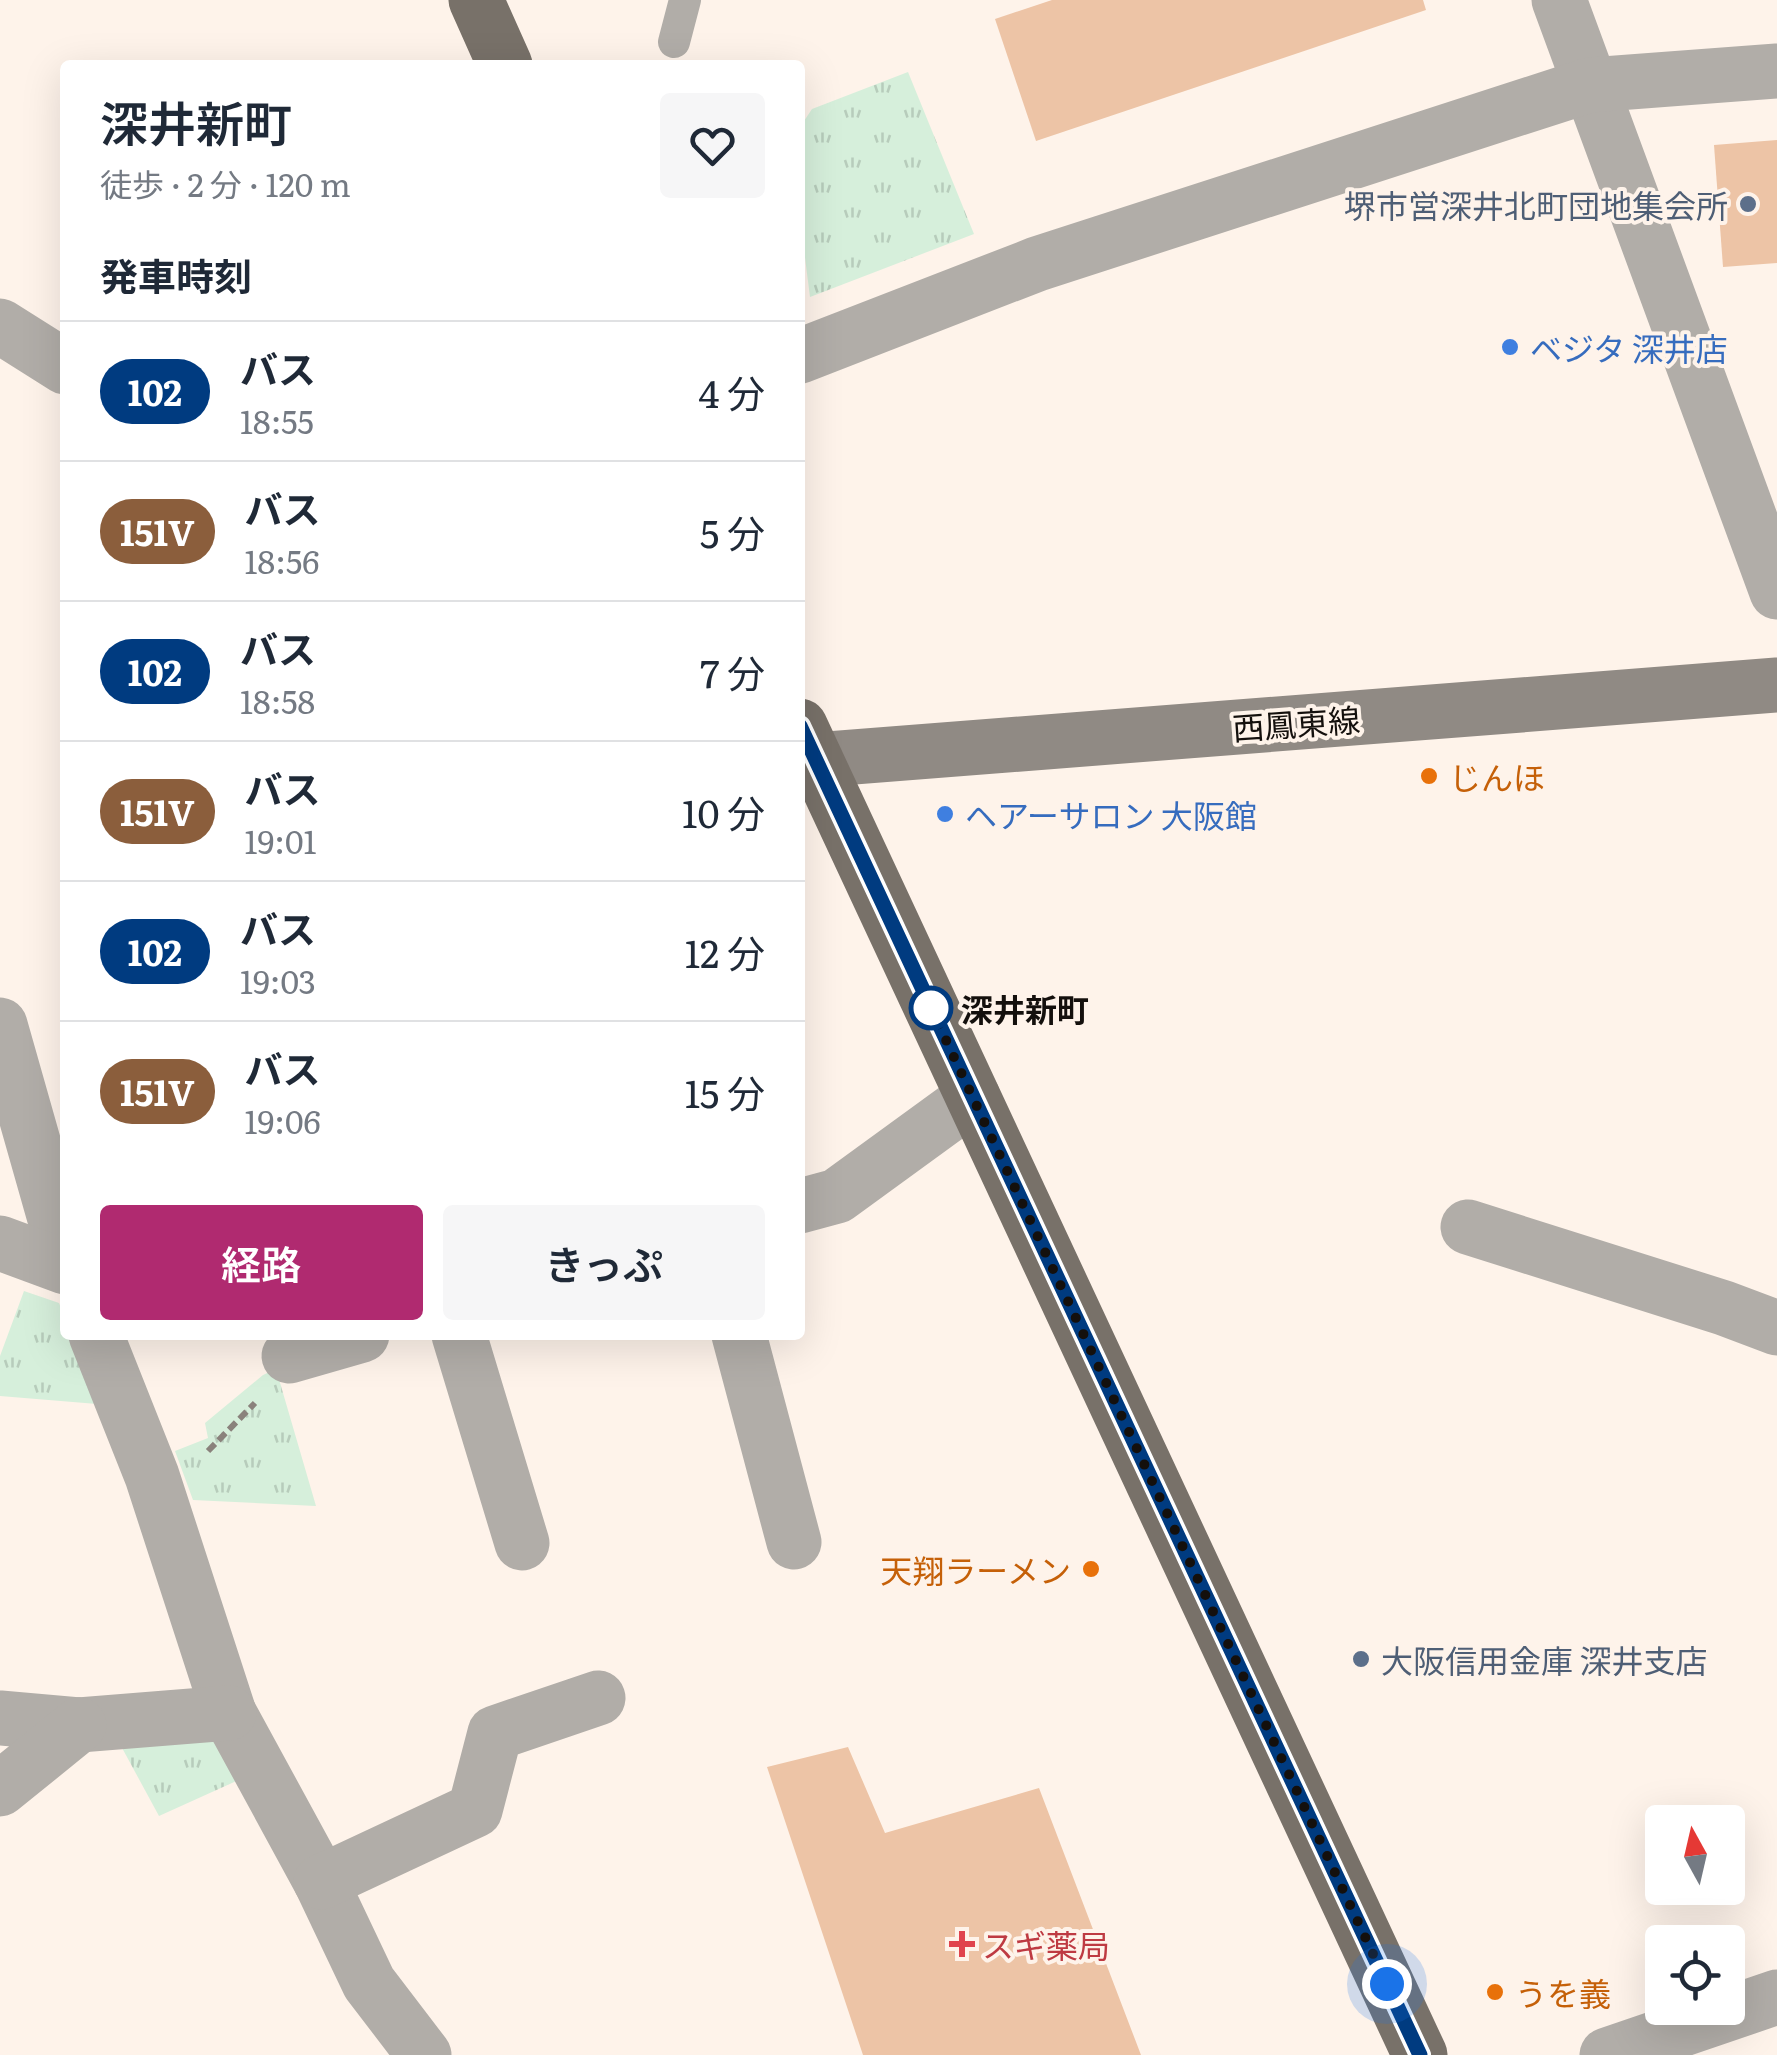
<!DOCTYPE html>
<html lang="ja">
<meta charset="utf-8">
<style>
body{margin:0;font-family:Literata,"Noto Sans JP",serif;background:#f6f6f7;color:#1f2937;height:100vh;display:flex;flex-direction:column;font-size:38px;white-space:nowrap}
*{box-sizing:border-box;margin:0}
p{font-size:32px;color:#747a83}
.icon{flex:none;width:55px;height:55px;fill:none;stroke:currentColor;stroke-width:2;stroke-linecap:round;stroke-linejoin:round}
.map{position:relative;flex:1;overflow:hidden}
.details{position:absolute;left:60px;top:60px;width:745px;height:1280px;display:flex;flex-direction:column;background:#fff;border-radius:10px;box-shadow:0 10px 40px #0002}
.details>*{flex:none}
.badge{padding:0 20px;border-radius:32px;font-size:35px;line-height:65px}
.needle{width:65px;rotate:352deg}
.fabs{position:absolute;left:1645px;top:1805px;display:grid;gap:20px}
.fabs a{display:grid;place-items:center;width:100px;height:100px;border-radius:10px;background:#fff;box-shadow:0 10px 40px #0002;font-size:50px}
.you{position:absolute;width:50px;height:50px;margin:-25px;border:8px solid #fff;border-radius:50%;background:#1a73e8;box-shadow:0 0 0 15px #1a73e833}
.map>.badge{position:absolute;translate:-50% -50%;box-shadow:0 0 0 5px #fff}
h2{padding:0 40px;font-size:38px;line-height:90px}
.round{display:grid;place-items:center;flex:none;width:105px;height:105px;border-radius:10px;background:#f6f6f7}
.overview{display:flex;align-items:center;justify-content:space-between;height:170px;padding:0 40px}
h1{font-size:48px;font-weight:600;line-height:75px}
.button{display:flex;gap:20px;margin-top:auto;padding:20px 40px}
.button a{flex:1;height:115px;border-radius:10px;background:#b02a70;color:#fff;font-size:40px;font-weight:600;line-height:115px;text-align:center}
.button a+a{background:#f6f6f7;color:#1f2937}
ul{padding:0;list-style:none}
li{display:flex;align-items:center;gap:30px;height:140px;padding:0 40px;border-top:2px solid #e0e1e3}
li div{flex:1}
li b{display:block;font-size:38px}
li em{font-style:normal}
li .badge{min-width:110px;font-weight:700;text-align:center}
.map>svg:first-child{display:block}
</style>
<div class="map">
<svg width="1777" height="2055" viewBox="0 0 1777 2055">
<defs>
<pattern id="park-tufts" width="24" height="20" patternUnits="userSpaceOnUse" patternTransform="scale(2.5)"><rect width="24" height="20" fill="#d6efdb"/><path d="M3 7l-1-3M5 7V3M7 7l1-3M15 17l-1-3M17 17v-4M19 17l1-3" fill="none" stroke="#b7ccbb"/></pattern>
</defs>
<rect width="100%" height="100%" fill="#fef3ea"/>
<!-- park -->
<g fill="url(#park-tufts)">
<polygon points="908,72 974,234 810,297 800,218 800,127 812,109"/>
<polygon points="24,1291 59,1303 65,1318 65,1335 71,1335 97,1404 0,1396 0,1356"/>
<polygon points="276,1369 316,1506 193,1500 175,1451 208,1438 205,1423 263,1375"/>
<polygon points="203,1735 231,1748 243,1778 159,1816 121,1746"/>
</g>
<!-- building -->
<g fill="#edc4a6">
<polygon points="1052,0 1423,0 1426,10 1036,141 995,19"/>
<polygon points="1777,140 1777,263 1723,267 1714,145"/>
<polygon points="848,1747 885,1833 1039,1788 1141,2055 863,2055 767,1767"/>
</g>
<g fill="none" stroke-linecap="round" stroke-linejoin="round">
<!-- path -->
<polyline stroke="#8a827c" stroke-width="6" stroke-dasharray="10 5" stroke-linecap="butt" points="208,1451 255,1403"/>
<!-- lane -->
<polyline stroke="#b1ada8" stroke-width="32" points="674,42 685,0"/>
<!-- street -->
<g stroke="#b1ada8" stroke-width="55">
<polyline points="1559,0 1777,592"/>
<polyline points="0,326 65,367"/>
<polyline points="800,356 1037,264 1590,85 1777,71"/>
<polyline points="0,1025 65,1254"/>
<polyline points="800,1206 837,1196 973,1097"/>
<polyline points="1468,1227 1724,1308 1777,1328"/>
<polyline points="0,1243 65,1267"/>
<polyline points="96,1335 152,1476 229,1713 321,1882 369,1983 424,2055"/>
<polyline points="459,1335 522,1543"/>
<polyline points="739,1335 794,1542"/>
<polyline points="289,1356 362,1335"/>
<polyline points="0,1718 79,1725 229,1713"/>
<polyline points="0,1789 79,1725"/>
<polyline points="321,1882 475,1810 495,1733 598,1698"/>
<polyline points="1607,2055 1777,1997"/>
</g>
<!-- secondary -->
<polyline stroke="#908a84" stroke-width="55" points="815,760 1777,685"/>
<!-- primary -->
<g stroke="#787169" stroke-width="55">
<polyline points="476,0 505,65"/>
<polyline points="800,726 1420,2055"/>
</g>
</g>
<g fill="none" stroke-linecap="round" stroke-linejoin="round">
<defs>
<polyline id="line" points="800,726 1420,2055"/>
</defs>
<!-- line casing -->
<use href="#line" stroke="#fff" stroke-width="22"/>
<!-- line -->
<use href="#line" stroke="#003b80" stroke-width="15"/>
<!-- walk -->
<polyline stroke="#14100d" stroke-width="10" stroke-dasharray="0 18" points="931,1008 1387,1984"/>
</g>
<!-- markers -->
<g fill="#5c6f8a" stroke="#fef3ea" stroke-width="4">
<circle cx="1748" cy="204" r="10"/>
<circle cx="1361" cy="1659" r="10"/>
</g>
<g fill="#3f7fe0" stroke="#fef3ea" stroke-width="4">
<circle cx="1510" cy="347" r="10"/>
<circle cx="945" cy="814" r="10"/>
</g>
<g fill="#e8710a" stroke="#fef3ea" stroke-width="4">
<circle cx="1429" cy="776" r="10"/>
<circle cx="1091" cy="1569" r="10"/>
<circle cx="1495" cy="1992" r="10"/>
</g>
<circle fill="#fff" stroke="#003b80" stroke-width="5" cx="931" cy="1008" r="20"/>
<path fill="#e0444e" stroke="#fef3ea" stroke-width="4" d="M957 1929h10v10h10v10h-10v10h-10v-10h-10v-10h10z"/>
<g text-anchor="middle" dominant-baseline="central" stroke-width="8" stroke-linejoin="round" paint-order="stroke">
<!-- service labels -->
<g font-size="32" fill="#4e5e75" stroke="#fef3ea" text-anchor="end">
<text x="1728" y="204">堺市営深井北町団地集会所</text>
<text x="1381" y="1659" text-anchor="start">大阪信用金庫 深井支店</text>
</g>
<!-- shop labels -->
<g font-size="32" fill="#366cbe" stroke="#fef3ea" text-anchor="start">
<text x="1530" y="347">ベジタ 深井店</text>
<text x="965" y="814">ヘアーサロン 大阪館</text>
</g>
<!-- street labels -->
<g font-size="32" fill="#14100d" stroke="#fef3ea">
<text transform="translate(1296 722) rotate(-4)">西鳳東線</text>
</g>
<!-- food labels -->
<g font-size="32" fill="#c56008" stroke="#fef3ea" text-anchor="start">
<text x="1449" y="776">じんほ</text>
<text x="1071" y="1569" text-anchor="end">天翔ラーメン</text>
<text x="1515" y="1992">うを義</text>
</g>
<!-- stop labels -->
<g font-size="32" font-weight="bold" fill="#14100d" stroke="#fef3ea" text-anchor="start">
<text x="961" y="1008">深井新町</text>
</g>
<!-- health labels -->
<g font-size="32" fill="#be3a42" stroke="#fef3ea" text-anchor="start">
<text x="982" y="1944">スギ薬局</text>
</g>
</g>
</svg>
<div class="fabs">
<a><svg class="needle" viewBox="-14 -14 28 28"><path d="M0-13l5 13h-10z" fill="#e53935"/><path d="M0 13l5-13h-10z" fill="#747a83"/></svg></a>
<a><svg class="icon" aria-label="locate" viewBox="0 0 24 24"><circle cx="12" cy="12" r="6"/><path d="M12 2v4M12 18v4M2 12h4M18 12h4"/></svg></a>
</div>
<div class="you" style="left:1387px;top:1984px"></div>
<section class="details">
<div class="overview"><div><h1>深井新町</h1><p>徒歩 · 2 分 · 120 m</p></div><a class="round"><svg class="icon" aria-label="heart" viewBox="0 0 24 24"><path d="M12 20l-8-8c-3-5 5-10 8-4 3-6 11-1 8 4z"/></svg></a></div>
<h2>発車時刻</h2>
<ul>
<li><span class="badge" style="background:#003b80;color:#fff">102</span><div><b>バス</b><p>18:55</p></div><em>4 分</em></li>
<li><span class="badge" style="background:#8b5e3c;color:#fff">151V</span><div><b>バス</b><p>18:56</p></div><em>5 分</em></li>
<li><span class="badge" style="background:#003b80;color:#fff">102</span><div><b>バス</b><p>18:58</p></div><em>7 分</em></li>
<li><span class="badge" style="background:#8b5e3c;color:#fff">151V</span><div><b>バス</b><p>19:01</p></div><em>10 分</em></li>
<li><span class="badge" style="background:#003b80;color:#fff">102</span><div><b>バス</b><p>19:03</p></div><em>12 分</em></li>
<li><span class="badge" style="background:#8b5e3c;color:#fff">151V</span><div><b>バス</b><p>19:06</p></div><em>15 分</em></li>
</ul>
<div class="button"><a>経路</a><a>きっぷ</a></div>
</section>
</div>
